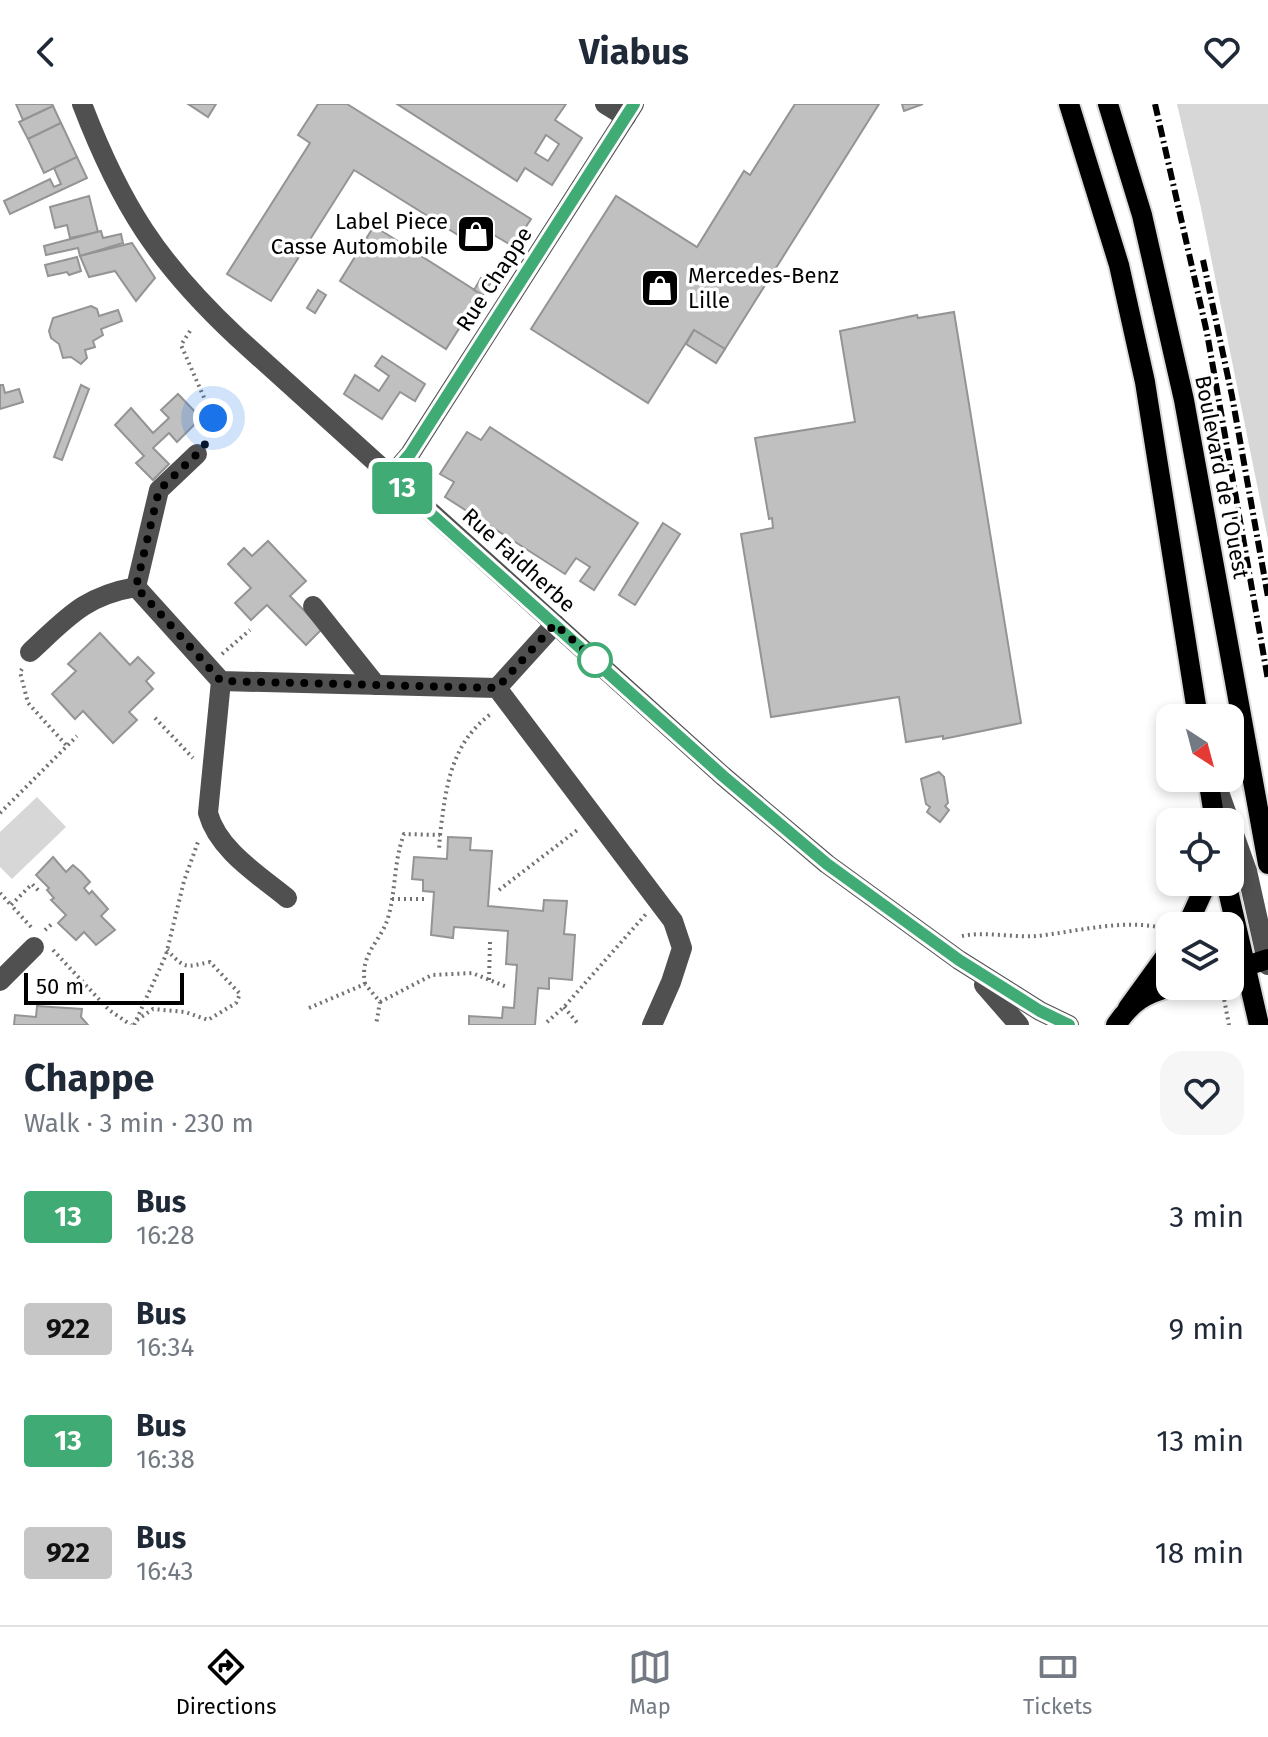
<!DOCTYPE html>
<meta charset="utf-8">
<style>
body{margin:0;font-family:"Fira Sans",sans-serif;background:#f6f6f7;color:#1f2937;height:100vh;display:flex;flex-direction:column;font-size:30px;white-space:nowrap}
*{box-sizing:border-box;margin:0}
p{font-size:26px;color:#747a83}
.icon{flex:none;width:44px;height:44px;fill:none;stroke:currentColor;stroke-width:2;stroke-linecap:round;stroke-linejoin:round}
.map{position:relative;height:921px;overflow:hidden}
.drawer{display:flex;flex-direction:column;background:#fff;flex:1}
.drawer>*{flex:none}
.badge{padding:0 16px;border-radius:6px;font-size:28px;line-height:52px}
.needle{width:52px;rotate:144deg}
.buttons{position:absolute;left:1156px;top:600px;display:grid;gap:16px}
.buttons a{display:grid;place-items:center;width:88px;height:88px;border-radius:16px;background:#fff;box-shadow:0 4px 12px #0003;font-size:40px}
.scale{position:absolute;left:24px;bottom:20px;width:160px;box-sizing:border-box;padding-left:8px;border:4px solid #000;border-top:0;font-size:22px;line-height:28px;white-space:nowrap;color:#000;-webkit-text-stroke:6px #fff;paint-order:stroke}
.you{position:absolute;width:40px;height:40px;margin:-20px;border:6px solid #fff;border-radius:50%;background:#1a73e8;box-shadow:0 0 0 12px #1a73e833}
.map>.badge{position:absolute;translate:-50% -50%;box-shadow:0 0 0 4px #fff}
.round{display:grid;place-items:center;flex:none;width:84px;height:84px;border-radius:24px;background:#f6f6f7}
.head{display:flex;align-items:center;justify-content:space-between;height:136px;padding:0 24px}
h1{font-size:38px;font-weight:700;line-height:60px}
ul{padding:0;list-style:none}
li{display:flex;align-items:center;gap:24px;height:112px;padding:0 24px}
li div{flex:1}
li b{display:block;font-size:30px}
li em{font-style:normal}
li .badge{min-width:88px;font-weight:700;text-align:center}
header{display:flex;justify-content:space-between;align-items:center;height:104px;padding:0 24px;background:#fff;font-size:36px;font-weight:700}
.tab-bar{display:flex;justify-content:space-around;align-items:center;height:112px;border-top:2px solid #e0e1e3;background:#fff;font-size:22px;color:#747a83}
.tab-bar a{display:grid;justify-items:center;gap:4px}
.tab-bar .on{color:#000}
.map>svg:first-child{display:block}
</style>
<header><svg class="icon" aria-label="back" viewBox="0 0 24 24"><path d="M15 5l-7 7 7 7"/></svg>Viabus<svg class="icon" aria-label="heart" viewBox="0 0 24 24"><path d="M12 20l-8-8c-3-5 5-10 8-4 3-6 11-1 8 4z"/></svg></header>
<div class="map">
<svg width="1268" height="921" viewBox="0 0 1268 921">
<rect width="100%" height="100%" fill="#fff"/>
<!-- green -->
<g fill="#d7d7d7">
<polygon points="1177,0 1268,0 1268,435 1201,104"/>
<polygon points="37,693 66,723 12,775 0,763 0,728"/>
</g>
<!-- building -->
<g fill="#c0c0c0" stroke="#949494" stroke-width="2" fill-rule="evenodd">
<polygon points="16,0 52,0 53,2 23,16"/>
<polygon points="188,0 216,0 208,13"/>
<polygon points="318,0 347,0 531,115 515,139 509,140 489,128 479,144 354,66 271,197 227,170 310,39 298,31"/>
<path d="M 397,0 L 566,0 L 555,16 L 582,34 L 552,81 L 525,64 L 517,77 ZM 546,31 L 559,40 L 548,57 L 535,49 Z"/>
<polygon points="795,0 879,0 725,245 694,226 648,299 531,225 616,92 697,143 744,67 750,71"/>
<polygon points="902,0 923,0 904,7"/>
<polygon points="53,2 61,19 28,35 19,18"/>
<polygon points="61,19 77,53 44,69 28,35"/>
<polygon points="77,53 87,74 10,110 4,97 50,75 54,83 61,80 54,64"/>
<polygon points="89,92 98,128 70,134 67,121 55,124 50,103"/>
<polygon points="374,122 481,190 446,245 340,177"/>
<polygon points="101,127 103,134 121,130 123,139 80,152 78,144 46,151 44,142"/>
<polygon points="132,139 155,174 136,197 115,167 89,173 80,152"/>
<polygon points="77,153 81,167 69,171 67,168 48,172 45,161"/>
<polygon points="481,174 490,180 483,191 474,186"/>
<polygon points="318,186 326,191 315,209 307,204"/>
<polygon points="91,202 97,205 99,212 118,206 122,217 101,225 103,231 93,237 95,243 85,246 87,254 81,260 71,253 63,254 59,240 51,234 49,227 53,214"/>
<polygon points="954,208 1021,619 943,635 943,632 906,638 899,593 771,613 741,430 773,424 772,414 769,415 755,334 855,318 840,227 917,211 918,214"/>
<polygon points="694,226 725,245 716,259 686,240"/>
<polygon points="382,252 425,280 415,297 400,288 382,315 344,290 355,271 379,287 389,272 375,262"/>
<polygon points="0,281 3,281 5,289 19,285 23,298 0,305"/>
<polygon points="81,281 89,285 62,356 54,353"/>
<polygon points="178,290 201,314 177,338 169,329 153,344 169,360 153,376 136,359 144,352 115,321 131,304 153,329 169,314 161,306"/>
<polygon points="490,323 638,419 594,486 580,477 590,463 576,454 565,470 445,393 454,378 440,370 467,328 481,336"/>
<polygon points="663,419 680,430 635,501 619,491"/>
<polygon points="268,437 306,477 290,492 322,525 306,541 267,501 251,516 235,499 251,484 228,460 244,444 252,452"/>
<polygon points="100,529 130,561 138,553 154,569 146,577 153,585 129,608 137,616 113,639 83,607 75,615 52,590 76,567 68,560"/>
<polygon points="939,668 944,673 948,699 945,702 949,706 940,718 927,708 930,703 926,700 921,675"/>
<polygon points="448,733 471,734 470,746 492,747 488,802 543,807 544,796 567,797 564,830 575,831 572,876 549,874 549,885 538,884 535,921 469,921 469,912 502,914 503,903 514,904 517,861 506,860 508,827 454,823 453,834 431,831 434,788 423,787 423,776 412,775 414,753 447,755"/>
<polygon points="53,753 66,768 73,761 81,768 90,778 84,784 89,790 92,787 108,805 101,812 115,826 96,841 84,828 76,836 58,819 66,811 51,796 54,794 47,786 49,784 36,771"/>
<polygon points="37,902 82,905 81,913 88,921 14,921 15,911 36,913"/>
</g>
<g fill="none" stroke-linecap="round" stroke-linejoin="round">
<defs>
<g id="major">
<polyline points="1069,0 1119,161 1145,278 1198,614"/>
<polyline points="1108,0 1142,111 1184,296 1268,760"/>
<polyline points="1208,674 1215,718"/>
<polyline points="1226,778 1259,921"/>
<polyline points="1187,822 1207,778"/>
<polyline points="1230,867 1268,855"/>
<polyline points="1128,904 1170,846"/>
<path d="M 1116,921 C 1132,897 1145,890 1173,882"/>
</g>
</defs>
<!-- major casing -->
<use href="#major" stroke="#dbdbdb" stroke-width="24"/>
<!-- path -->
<g stroke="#727272" stroke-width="4" stroke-dasharray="2 4" stroke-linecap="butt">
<polyline points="190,227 181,241 213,314 209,336"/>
<polyline points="222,550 250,526"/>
<polyline points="22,565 20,568 28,599 67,642"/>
<polyline points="155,614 193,654"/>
<polyline points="0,709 77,632"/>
<path d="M 440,731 C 446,683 450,640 492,609"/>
<polyline points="499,786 580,724"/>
<polyline points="0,789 11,801"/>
<polyline points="392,795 424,795"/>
<polyline points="31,823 11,801 32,780 39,787"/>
<polyline points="45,826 53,819"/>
<path d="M 962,832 C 986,827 1013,834 1037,832 C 1081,827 1124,814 1168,825"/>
<polyline points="53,846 109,906 131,921"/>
<polyline points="489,876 490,838"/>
<path d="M 365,880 C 359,848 383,837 389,810 C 396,784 394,756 404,730 L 440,731 L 439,746"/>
<polyline points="1222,884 1229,921"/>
<polyline points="380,898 432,871 472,869 507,883"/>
<polyline points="564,903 579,921"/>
<polyline points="309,904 365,880 380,898 376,921"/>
<path d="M 137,916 L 153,905 L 185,908 L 208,916 L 236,899 L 240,890 L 210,858 C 185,863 186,866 167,846"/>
<polyline points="547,918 564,903 646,810"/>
<polyline points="134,921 166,851 184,777 198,738"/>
</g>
<!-- minor -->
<g stroke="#505050" stroke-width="20">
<path d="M 82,0 C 121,102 158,159 237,233 L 723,672 L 827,760 L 959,856 L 1040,907 L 1069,921"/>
<polyline points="605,0 626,13"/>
<polyline points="390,373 410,350 634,0"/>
<polyline points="136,483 159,386 197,350"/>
<polyline points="313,502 376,581"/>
<path d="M 30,548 C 67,514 84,492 136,483 L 221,577 L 497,584 L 673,817 L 682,844 L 671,878 L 652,921"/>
<path d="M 221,577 L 208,709 C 218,746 259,771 287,794"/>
<polyline points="497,584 555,520"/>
<polyline points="1214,674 1247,767 1268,861"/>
<polyline points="0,877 34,843"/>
<polyline points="984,881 1019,921"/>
</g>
<!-- major -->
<use href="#major" stroke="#000" stroke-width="20"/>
<!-- rail -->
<g stroke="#000" stroke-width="6" stroke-dasharray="12 4 2 4" stroke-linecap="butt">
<polyline points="1155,0 1207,229 1268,576"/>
<polyline points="1203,156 1232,292 1268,493"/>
</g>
</g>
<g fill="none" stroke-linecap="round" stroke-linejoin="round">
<defs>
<polyline id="line" points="634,0 410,350 390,373 723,672 827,760 959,856 1040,907 1069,921"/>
</defs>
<!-- line casing -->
<use href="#line" stroke="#fff" stroke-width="18"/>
<!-- line -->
<use href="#line" stroke="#40ab75" stroke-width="12"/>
<!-- walk -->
<polyline stroke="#000" stroke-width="8" stroke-dasharray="0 14.4" points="213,314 211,333 197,350 159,386 136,483 221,577 497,584 555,520 595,556"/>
</g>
<!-- icons -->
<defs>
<symbol id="shop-square" viewBox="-11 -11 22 22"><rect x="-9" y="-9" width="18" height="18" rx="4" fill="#000" stroke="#fff"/><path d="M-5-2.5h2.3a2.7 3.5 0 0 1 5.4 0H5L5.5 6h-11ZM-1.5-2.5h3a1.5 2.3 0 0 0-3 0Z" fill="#fff"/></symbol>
</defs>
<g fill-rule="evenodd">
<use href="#shop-square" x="454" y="108" width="44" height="44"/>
<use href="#shop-square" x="638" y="162" width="44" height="44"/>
</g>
<!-- markers -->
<circle fill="#fff" stroke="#40ab75" stroke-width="4" cx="595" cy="556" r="16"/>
<g text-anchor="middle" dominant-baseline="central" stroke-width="7" stroke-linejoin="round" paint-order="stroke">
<!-- poi labels -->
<g font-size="22" fill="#000" stroke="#fff" text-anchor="end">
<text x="448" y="117">Label Piece<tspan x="448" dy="25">Casse Automobile</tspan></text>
<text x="688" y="171" text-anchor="start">Mercedes-Benz<tspan x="688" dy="25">Lille</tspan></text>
</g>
<!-- street labels -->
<g font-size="22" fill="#000" stroke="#fff">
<text transform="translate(494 175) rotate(-57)">Rue Chappe</text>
<text transform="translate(1222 373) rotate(79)">Boulevard de l'Ouest</text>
<text transform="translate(519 456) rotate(42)">Rue Faidherbe</text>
</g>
</g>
</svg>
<div class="buttons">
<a><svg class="needle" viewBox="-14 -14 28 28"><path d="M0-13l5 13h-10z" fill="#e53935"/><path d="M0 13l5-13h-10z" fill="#747a83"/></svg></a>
<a><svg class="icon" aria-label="locate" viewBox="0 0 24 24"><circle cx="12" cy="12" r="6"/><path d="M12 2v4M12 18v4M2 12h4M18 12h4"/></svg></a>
<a><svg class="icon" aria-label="layers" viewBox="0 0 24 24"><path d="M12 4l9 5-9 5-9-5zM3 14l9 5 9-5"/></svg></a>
</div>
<div class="scale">50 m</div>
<div class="you" style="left:213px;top:314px"></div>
<b class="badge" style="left:402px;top:384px;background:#40ab75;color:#fff">13</b>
</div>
<section class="drawer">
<div class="head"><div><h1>Chappe</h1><p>Walk · 3 min · 230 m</p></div><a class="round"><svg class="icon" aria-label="heart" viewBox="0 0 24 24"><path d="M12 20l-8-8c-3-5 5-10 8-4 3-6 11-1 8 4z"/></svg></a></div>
<ul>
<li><span class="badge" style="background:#40ab75;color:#fff">13</span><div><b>Bus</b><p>16:28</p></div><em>3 min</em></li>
<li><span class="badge" style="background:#c6c6c6;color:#111">922</span><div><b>Bus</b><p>16:34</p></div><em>9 min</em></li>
<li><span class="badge" style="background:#40ab75;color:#fff">13</span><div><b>Bus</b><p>16:38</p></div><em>13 min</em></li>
<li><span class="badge" style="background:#c6c6c6;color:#111">922</span><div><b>Bus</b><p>16:43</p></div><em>18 min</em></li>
</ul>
</section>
<nav class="tab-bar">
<a class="on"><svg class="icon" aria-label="directions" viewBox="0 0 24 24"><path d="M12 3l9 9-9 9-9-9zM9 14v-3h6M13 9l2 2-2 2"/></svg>Directions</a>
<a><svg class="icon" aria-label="map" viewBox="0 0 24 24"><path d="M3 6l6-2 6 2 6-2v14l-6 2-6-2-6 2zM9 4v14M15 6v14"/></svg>Map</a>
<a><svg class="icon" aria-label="tickets" viewBox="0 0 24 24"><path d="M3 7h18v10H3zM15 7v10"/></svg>Tickets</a>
</nav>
